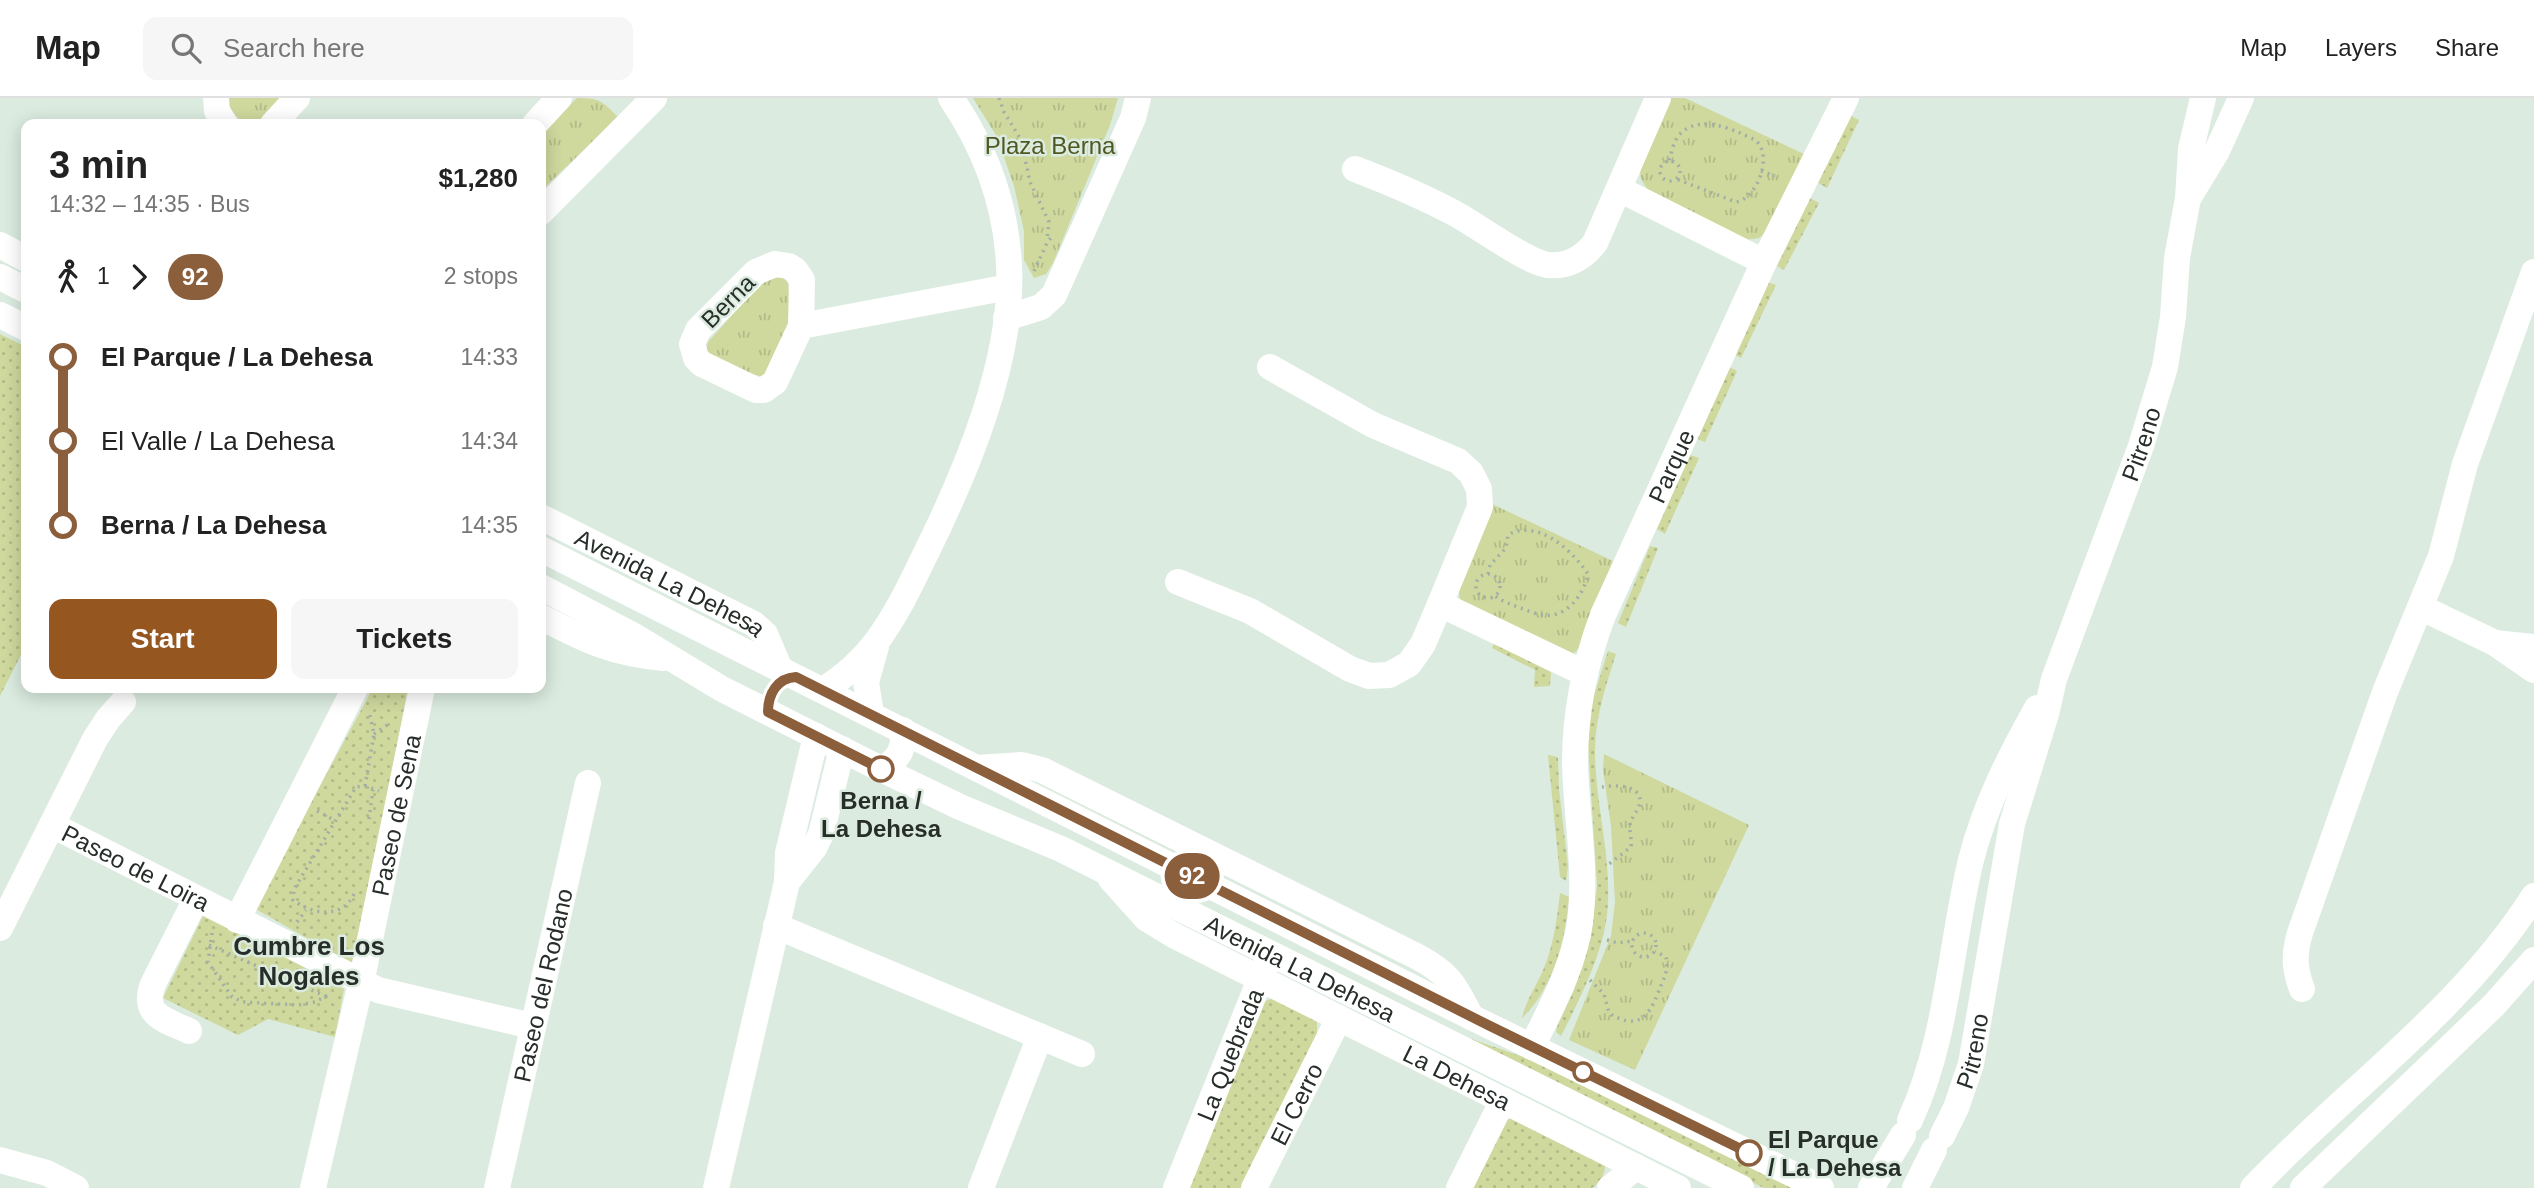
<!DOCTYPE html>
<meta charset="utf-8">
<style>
body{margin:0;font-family:Helvetica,sans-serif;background:#f6f6f6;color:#222;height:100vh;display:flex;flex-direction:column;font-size:26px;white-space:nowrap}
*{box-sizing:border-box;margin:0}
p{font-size:23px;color:#767676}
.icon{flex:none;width:38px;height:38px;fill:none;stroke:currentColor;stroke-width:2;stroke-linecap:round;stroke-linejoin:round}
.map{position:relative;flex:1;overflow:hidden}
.side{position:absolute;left:21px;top:21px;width:525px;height:574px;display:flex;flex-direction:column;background:#fff;border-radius:14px;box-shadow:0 4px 18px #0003}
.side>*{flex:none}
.badge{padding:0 14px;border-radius:23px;font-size:24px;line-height:46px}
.map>.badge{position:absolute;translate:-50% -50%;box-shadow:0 0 0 4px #fff}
.legs{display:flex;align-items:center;gap:10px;height:77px;padding:0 28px;font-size:23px}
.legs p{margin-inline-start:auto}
.headline{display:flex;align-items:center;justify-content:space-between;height:119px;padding:0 28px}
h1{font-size:38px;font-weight:800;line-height:52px}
.button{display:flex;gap:14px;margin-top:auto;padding:14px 28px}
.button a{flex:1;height:80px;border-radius:14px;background:#96561f;color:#fff;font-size:28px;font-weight:800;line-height:80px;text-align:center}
.button a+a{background:#f6f6f6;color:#222}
ul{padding:0 28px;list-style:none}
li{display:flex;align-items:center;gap:24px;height:84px;font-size:26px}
li i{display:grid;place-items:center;width:10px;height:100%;margin:0 9px;background:currentColor}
li i::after{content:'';width:18px;height:18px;margin:-9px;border:5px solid;border-radius:50%;background:#fff}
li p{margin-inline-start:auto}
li:first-child i{background:linear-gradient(#0000 50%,currentColor 0)}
li:last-child i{background:linear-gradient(currentColor 50%,#0000 0)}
header{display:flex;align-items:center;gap:42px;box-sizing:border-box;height:98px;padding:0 35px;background:#fff;border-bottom:2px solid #e0e0e0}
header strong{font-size:33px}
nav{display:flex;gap:38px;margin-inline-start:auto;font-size:24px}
.search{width:490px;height:63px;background:#f6f6f6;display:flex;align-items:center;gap:18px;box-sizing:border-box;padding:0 24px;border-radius:14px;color:#767676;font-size:26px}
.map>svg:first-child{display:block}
</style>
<header>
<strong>Map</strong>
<div class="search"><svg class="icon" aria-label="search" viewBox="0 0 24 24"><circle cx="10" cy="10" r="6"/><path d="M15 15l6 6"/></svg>Search here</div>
<nav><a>Map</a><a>Layers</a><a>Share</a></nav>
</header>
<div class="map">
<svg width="2534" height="1090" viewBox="0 0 2534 1090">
<defs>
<pattern id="grass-dots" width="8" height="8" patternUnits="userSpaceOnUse" patternTransform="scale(1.75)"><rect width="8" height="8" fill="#cfd89d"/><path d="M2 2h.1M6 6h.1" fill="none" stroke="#b2ba87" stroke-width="1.8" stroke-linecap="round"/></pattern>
<pattern id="park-tufts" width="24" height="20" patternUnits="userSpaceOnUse" patternTransform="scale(1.75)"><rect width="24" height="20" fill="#cfd89d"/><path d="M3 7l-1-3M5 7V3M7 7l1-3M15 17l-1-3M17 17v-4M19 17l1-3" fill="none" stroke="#b2ba87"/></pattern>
</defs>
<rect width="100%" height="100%" fill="#dbebdf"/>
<!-- grass -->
<g fill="url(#grass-dots)">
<polygon points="1851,18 1859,22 1827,90 1817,84"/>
<polygon points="1810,100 1819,105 1784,172 1777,168"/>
<polygon points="1767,184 1776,187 1741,260 1733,256"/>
<polygon points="0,236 26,249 26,547 0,598"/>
<polygon points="1729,269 1737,273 1705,344 1697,341"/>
<polygon points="1690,357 1699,360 1665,436 1657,431"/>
<polygon points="1650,448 1658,450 1626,529 1618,525"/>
<polygon points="1494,545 1551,574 1550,588 1534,589 1535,572 1492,550"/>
<path d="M 1608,553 L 1616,556 C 1606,587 1596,617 1595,649 C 1594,706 1615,768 1606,824 C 1600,861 1578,905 1561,938 L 1556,934 L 1557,929 L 1574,892 L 1591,839 L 1597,788 L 1588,646 L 1592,604 Z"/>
<polygon points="373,590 408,590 354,867 254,810"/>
<polygon points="1548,657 1558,659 1559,691 1568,768 1566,783 1560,779"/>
<path d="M 1560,795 L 1569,799 C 1566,841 1553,891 1522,920 C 1526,902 1537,887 1544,870 C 1554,846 1557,820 1560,795 Z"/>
<polygon points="205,814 344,891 335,939 268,921 238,937 163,900"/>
<polygon points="1273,900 1317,922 1317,937 1242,1090 1187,1090 1263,904"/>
<polygon points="1457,936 1546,967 1793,1090 1764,1090 1536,979"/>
<path d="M 1511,1020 L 1605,1066 C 1605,1077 1601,1083 1592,1090 L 1468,1090 L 1506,1023 Z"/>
</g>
<!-- park -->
<g fill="url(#park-tufts)">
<path d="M 225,0 L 282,0 L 262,24 C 242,31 232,16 225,0 Z"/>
<path d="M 577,0 C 600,0 602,3 618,19 L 541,93 L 541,36 Z"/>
<polygon points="973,0 1118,0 1110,27 1053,165 1046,176 1034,180 1024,162 1024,133 1014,88 997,39"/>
<polygon points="1670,0 1685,0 1804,56 1765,135 1759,140 1745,142 1649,94 1641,81 1640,73"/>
<polygon points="781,179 788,184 791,220 764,279 735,272 706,254 708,244 765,181"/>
<polygon points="1492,406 1613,463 1580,549 1572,557 1460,502 1458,489"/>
<polygon points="1604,656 1749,727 1635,972 1569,942 1611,838 1615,804 1611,728 1603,672"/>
</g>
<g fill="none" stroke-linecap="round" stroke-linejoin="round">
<!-- path -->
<g stroke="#a1aea5" stroke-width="3.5" stroke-dasharray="2 5" stroke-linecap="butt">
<polyline points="999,0 1004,14 1021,42 1030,84 1049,124 1047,142"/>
<path d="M 1669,62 C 1672,54 1673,44 1679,37 C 1696,19 1721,27 1740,35 C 1746,38 1754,40 1759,46 C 1771,63 1756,101 1736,104 L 1676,81"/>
<circle cx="1670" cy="73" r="10"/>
<polyline points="1761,73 1775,78"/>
<polyline points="1034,173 1047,145 1053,137"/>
<path d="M 1488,476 L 1490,467 L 1506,450 L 1508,437 C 1537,420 1572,452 1588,476 C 1584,497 1566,521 1542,517 C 1535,516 1527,512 1520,510 C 1511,506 1503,504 1495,498"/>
<circle cx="1488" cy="488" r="12"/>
<polyline points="374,636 390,625"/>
<polyline points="365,688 374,636 369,614"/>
<path d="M 1602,689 C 1613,687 1641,686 1640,704 C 1639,712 1632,718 1630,726 C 1629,733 1632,740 1631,749 L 1609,766"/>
<polyline points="317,713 334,722"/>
<polyline points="369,721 373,692"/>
<path d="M 354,796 C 342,822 311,816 293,802 L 294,791 L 356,689 L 365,688 L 379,693"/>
<polyline points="297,824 306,812"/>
<circle cx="1644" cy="847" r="12"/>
<polyline points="212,835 208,864 232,899 243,904 299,907 315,904 330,896"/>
<polyline points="1607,842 1618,845 1632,843"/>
<polyline points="209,847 325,898"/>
<path d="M 1590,882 L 1604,896 L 1609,915 C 1636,932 1648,921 1658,895 C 1663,881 1669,874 1666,859 L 1655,853"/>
</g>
<!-- minor -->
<g stroke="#fff" stroke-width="26">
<polyline points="216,0 217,13 225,26"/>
<polyline points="273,26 297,0"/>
<polyline points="535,26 559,0"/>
<path d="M 1355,71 C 1389,84 1422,98 1454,115 C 1477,127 1526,164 1548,167 C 1568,169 1583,160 1595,145 L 1658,0"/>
<polyline points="1619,91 1764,164"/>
<polyline points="2189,99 2217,53 2241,0"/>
<polyline points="541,114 654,0"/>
<polyline points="0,147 26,161"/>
<polygon points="775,166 789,168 795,172 802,182 801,228 775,284 764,292 756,292 702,266 696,260 692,246 698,232 756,174"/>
<polyline points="0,179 26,192"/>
<polyline points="0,217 26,230"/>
<polyline points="1006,220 1041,209 1054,197 1133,20 1138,0"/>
<polyline points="801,228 1009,189"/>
<path id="s1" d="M 541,419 L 754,526 L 765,536 L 780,571"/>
<polyline points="541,451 1471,919 1821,1090"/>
<polyline points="1178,484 1250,513 1350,571 1369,578 1389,577 1409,566 1423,546 1440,506 1480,409 1479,391 1471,375 1458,363 1373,327 1270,269"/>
<path id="s2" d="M 541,489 L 636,539 L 722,591 L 881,671 L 960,709 L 1061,751 L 1103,772 L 1741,1090"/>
<polyline points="1440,506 1584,575"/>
<polyline points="2422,510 2495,545 2534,572"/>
<path d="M 541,519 C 585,542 613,556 664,560"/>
<polyline points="2495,545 2534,549"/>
<path d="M 823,592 C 844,579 862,563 877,543 C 897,516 912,484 926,455 C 967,372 1014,261 1009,167 C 1006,106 985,50 951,0"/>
<polyline points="871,616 866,584 876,549"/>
<path d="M 977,670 L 1022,667 L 1042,672 L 1418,859 C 1451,877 1455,888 1471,919"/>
<path d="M 881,671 C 898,663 905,651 903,632"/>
<path id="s3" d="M 52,727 L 378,892 L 532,928"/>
<path id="s4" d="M 1111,781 L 1147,821 L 1175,838 L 1678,1090"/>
<polyline points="787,784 814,750 821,736 842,651"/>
<polyline points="237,822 355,590"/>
<polyline points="776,828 1082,956"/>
<polyline points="0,830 95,641 108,621 123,604"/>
<path d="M 2302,891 C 2294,871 2294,855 2300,835 L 2385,594 L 2441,458 L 2465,366 L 2534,174"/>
<path d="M 189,933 C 166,922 141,918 153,886 L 196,801"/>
<path id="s5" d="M 1532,949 C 1551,909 1574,869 1580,824 C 1587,771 1576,717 1575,664 C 1575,613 1585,565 1603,517 L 1764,164 L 1846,0"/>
<path d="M 1910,1022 C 1948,940 1950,848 1971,762 C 1985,707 2010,658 2037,610"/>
<path id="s6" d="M 1942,1038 L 1956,1010 L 1971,966 L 2012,726 L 2046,616 L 2054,581 L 2141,348 L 2165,269 L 2173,219 L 2177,160 L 2188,100 L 2191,51 L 2203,0"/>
<polyline points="0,1062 47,1075 76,1090"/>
<path id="s7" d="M 313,1090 L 361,885 L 422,590"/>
<path id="s8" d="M 497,1090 L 588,685"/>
<polyline points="716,1090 787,784 788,755 816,638"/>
<polyline points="981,1090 1040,938"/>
<path id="s9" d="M 1176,1090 L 1267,864"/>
<path id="s10" d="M 1254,1090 L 1339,920"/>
<polyline points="1459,1090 1503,1002"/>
<polyline points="1610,1090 1636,1069"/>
<polyline points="1871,1090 1903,1037"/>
<polyline points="1915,1090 1934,1052"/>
<path d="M 2253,1090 C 2346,992 2460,914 2534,798"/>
<polyline points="2303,1090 2494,907 2534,862"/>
</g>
</g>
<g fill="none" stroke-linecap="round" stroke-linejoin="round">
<defs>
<path id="line-1" d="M 881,671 L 768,614 C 768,596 777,580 796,579 L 1488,927 L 1749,1055"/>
</defs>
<!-- line-1 casing -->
<use href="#line-1" stroke="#fff" stroke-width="16"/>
<!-- line-1 -->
<use href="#line-1" stroke="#8b5e3c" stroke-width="10"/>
</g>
<!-- markers -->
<g fill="#fff" stroke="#8b5e3c" stroke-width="3.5">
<circle cx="881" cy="671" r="12"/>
<circle cx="1583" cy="974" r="9"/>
<circle cx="1749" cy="1055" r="12"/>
</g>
<g text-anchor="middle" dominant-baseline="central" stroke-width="5" stroke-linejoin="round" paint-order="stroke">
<!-- park labels -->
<g font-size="24" fill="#515721" stroke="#dbebdf">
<text x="1050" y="47">Plaza Berna</text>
</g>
<!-- street labels -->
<g font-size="24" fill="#272e29" stroke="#dbebdf">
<text transform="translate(728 203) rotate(-45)">Berna</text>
<text stroke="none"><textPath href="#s6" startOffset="723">Pitreno</textPath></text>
<text stroke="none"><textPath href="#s5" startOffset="609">Parque</textPath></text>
<text stroke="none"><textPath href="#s1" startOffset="145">Avenida La Dehesa</textPath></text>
<text stroke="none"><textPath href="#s7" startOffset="382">Paseo de Sena</textPath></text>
<text stroke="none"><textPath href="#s3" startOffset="94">Paseo de Loira</textPath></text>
<text stroke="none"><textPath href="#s2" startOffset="850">Avenida La Dehesa</textPath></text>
<text stroke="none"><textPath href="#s8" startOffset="208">Paseo del Rodano</textPath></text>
<text stroke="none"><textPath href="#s6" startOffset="91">Pitreno</textPath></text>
<text stroke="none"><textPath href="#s9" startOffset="144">La Quebrada</textPath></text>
<text stroke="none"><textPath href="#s4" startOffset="402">La Dehesa</textPath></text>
<text stroke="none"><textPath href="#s10" startOffset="94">El Cerro</textPath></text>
</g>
<!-- stop labels -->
<g font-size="24" font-weight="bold" fill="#272e29" stroke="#dbebdf">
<text x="881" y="702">Berna /<tspan x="881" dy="28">La Dehesa</tspan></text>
<text x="1768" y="1041" text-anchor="start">El Parque<tspan x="1768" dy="28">/ La Dehesa</tspan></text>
</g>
<!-- neighbourhood labels -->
<g font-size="26" font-weight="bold" fill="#272e29" stroke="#dbebdf">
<text x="309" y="848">Cumbre Los<tspan x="309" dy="30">Nogales</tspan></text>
</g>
</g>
</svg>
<b class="badge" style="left:1192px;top:778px;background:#8b5e3c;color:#fff">92</b>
<section class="side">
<div class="headline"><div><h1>3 min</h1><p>14:32 – 14:35 · Bus</p></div><b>$1,280</b></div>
<div class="legs"><svg class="icon" aria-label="walk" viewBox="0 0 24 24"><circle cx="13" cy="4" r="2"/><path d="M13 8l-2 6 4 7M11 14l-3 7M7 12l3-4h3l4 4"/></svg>1<svg class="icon" aria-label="forward" viewBox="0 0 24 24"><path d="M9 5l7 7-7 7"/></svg><b class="badge" style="background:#8b5e3c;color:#fff">92</b><p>2 stops</p></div>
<ul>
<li><i style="color:#8b5e3c"></i><b>El Parque / La Dehesa</b><p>14:33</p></li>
<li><i style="color:#8b5e3c"></i><span>El Valle / La Dehesa</span><p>14:34</p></li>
<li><i style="color:#8b5e3c"></i><b>Berna / La Dehesa</b><p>14:35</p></li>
</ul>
<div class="button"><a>Start</a><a>Tickets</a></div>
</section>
</div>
